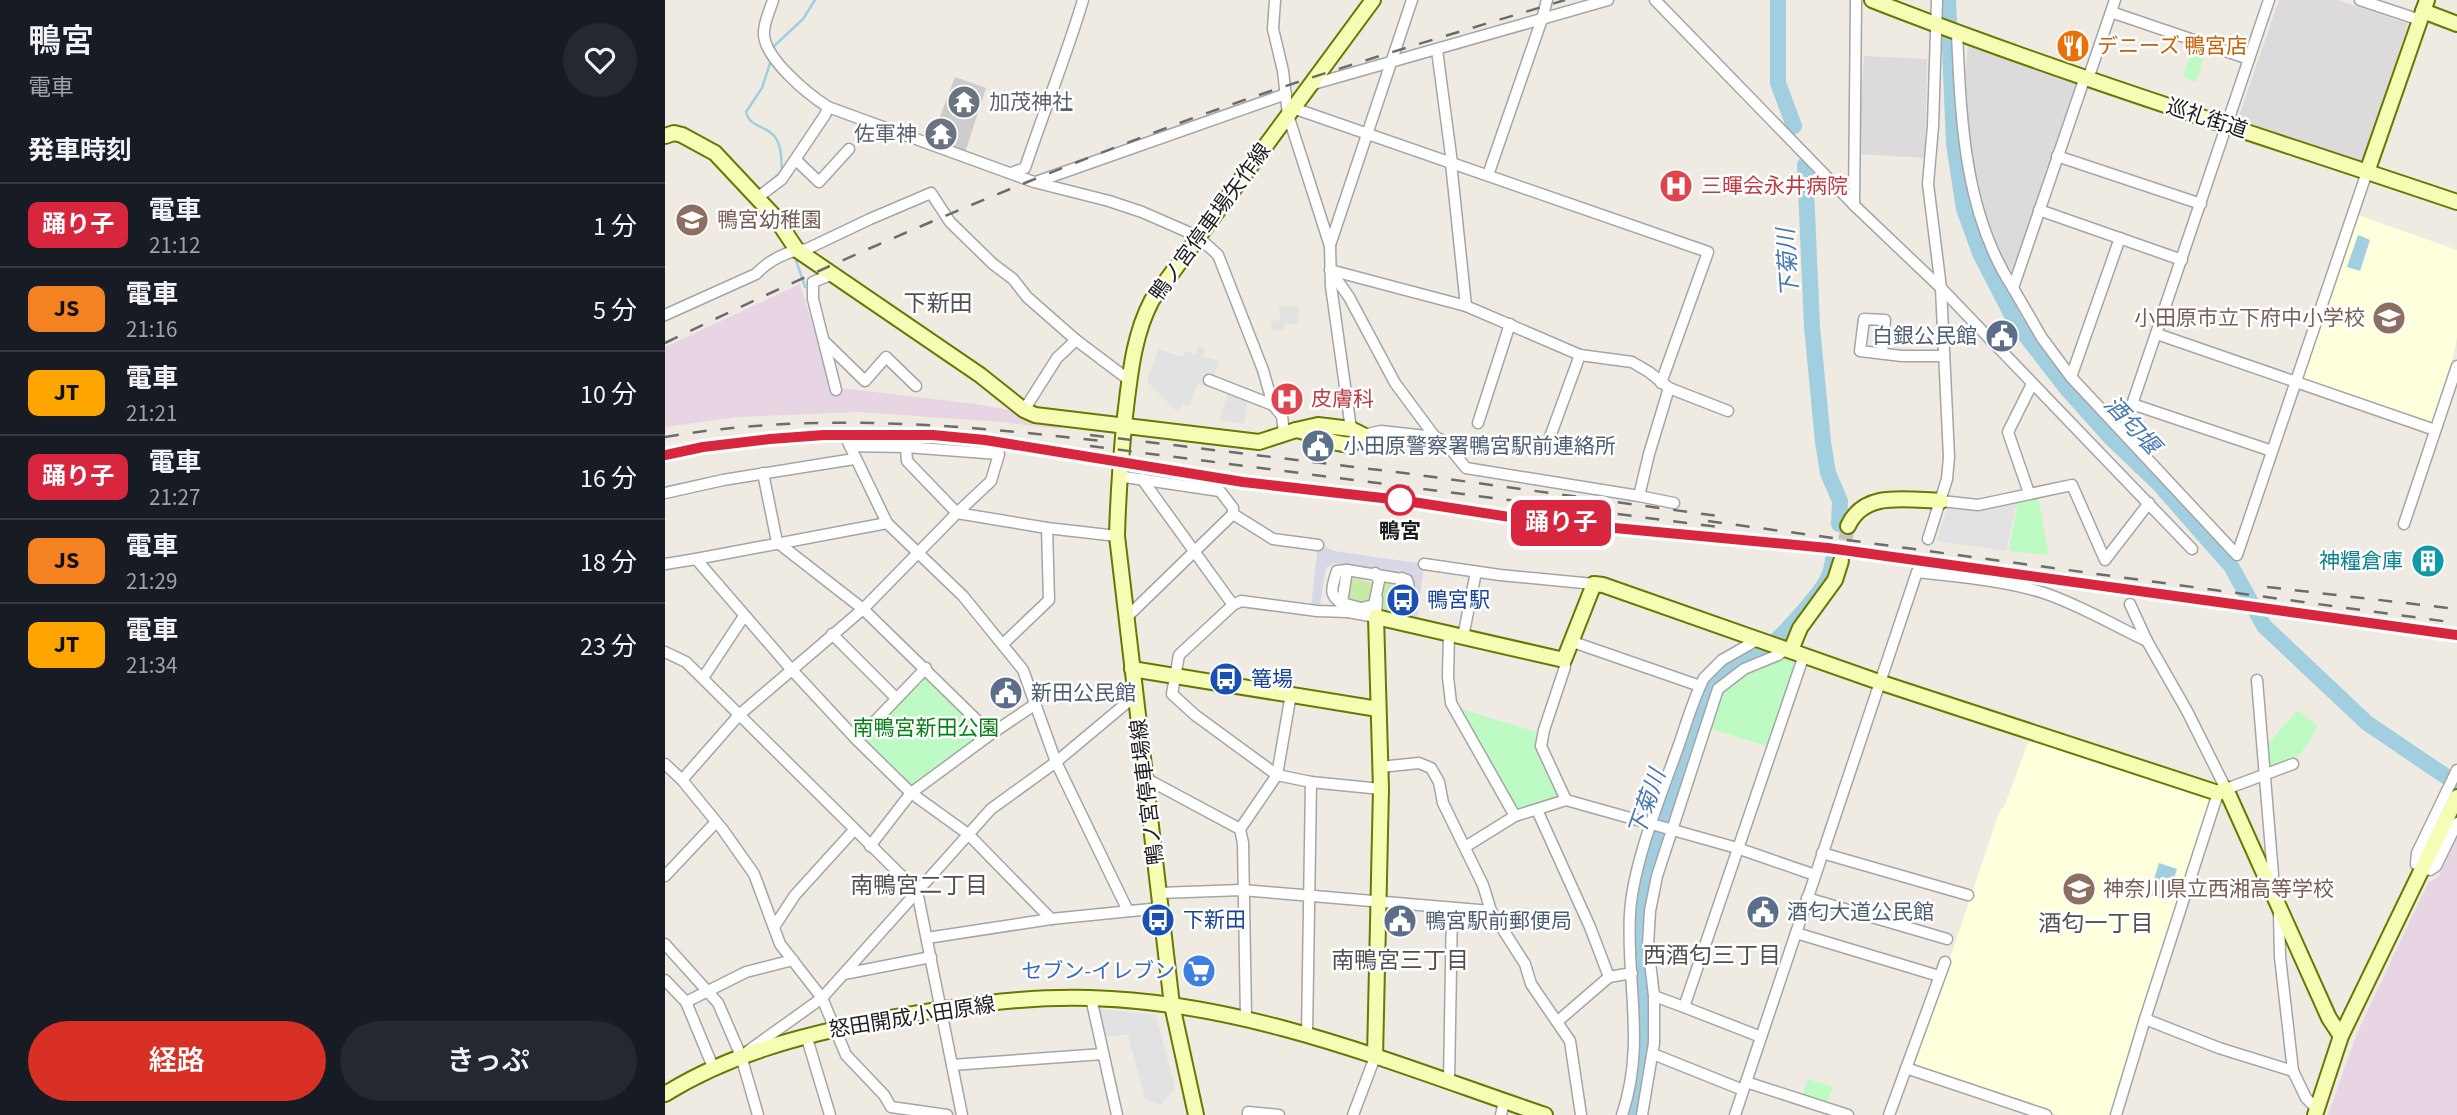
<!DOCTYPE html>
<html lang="ja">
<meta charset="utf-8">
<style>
body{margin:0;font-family:"Source Sans 3","Noto Sans JP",sans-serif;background:#242831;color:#f1f3f6;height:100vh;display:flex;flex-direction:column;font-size:26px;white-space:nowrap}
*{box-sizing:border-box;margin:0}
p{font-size:23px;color:#9ea1a6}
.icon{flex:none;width:38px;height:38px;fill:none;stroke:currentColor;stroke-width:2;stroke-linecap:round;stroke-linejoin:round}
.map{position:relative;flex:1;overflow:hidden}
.panel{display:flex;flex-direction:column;background:#171b24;width:665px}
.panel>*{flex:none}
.badge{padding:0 14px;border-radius:10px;font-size:24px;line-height:46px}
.map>.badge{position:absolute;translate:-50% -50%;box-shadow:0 0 0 4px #fff}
h2{padding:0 28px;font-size:26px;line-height:63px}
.round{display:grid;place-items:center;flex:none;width:74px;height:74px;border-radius:37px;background:#242831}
.head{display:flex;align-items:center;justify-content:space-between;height:119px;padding:0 28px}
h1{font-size:33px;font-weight:600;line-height:52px}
.button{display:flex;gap:14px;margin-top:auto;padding:14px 28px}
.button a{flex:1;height:80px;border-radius:42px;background:#d93025;color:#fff;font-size:28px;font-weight:600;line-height:80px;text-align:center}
.button a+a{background:#242831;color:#f1f3f6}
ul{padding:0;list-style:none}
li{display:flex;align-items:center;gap:21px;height:84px;padding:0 28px;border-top:2px solid #363941}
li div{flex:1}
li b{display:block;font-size:26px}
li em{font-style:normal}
li .badge{min-width:77px;font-weight:700;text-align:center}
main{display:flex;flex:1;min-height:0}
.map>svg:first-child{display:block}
</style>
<main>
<section class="panel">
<div class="head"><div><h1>鴨宮</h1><p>電車</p></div><a class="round"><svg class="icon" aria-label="heart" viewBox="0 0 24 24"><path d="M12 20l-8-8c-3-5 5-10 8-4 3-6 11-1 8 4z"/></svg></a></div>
<h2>発車時刻</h2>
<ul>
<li><span class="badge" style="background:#d7263d;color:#fff">踊り子</span><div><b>電車</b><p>21:12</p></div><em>1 分</em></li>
<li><span class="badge" style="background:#f58220;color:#111">JS</span><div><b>電車</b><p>21:16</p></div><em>5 分</em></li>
<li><span class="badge" style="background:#ffa500;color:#111">JT</span><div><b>電車</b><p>21:21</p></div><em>10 分</em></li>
<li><span class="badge" style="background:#d7263d;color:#fff">踊り子</span><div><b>電車</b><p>21:27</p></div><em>16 分</em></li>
<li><span class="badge" style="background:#f58220;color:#111">JS</span><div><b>電車</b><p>21:29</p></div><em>18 分</em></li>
<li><span class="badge" style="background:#ffa500;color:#111">JT</span><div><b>電車</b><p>21:34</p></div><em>23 分</em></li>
</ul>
<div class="button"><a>経路</a><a>きっぷ</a></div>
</section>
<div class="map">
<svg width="1792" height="1115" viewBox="0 0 1792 1115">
<rect width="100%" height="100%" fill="#efebe3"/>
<!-- residential -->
<g fill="#dcdada">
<polygon points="1614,0 1673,0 1743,24 1698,162 1572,122"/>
<polygon points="1303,46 1413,84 1347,277 1339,270 1313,201 1305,160 1300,77"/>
<polygon points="1199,56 1262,59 1260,158 1193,154"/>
</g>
<!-- industrial -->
<g fill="#e8d5e4">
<polygon points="135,284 167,387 311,404 355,412 354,417 397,423 396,429 337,422 193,412 74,417 0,427 0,347"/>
<polygon points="1792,837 1792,1115 1663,1115 1692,1033 1763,883 1773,877"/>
</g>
<!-- education -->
<g fill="#feffdc">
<polygon points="1690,214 1792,250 1792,338 1784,375 1767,425 1635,380"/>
<polygon points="1366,735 1547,798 1452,1115 1393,1115 1247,1069 1245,1065 1282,967 1335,810 1339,807"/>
</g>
<!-- religious -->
<polygon fill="#ccc" points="290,77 321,88 300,153 266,140"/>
<!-- grass -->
<g fill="#c7eba7">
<polygon points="688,578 708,583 707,601 701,604 683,600 681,598 684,580"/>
<polygon points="719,582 726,582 731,590 728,606 720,611 715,608"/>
</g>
<!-- park -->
<g fill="#befbc4">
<polygon points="1527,49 1540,53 1531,82 1518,77"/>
<polygon points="1373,496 1384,555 1344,551 1353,499"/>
<polygon points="1124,654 1132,657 1101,746 1043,728 1054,695 1068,680"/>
<polygon points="261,674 320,732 247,788 197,739"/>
<polygon points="796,709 875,733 896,798 852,811"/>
<path d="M 1633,710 L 1653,726 C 1635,759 1631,761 1596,773 L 1595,753 Z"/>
<polygon points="1143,1079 1168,1087 1162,1105 1137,1097"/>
</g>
<!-- parking -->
<g fill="#e2e2e2">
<polygon points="633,306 634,323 619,324 619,330 607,331 606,321 615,320 614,307"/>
<polygon points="533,346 540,349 538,356 554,361 545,388 532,384 525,406 518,404 512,411 482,382 493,349 518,357 520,351 530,354"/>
<polygon points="563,391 583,399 579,424 555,420"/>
<polygon points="1352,501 1341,551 1272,541 1283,504"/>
<polygon points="435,1009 491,1015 510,1088 496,1105 480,1100 463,1035 441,1036"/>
</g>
<!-- plaza -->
<polygon fill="#d8d7e5" points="653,543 669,551 759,564 752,621 743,617 748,581 745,574 669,563 661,568 655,605 653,607 646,607"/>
<!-- water -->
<g fill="#a1cfdf">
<polygon points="1693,235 1705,240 1695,271 1682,267"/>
<polygon points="1494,863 1512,869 1502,900 1484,895"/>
</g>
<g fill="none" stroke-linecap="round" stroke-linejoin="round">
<!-- stream -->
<g stroke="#a1cfdf" stroke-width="2.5">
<polyline points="107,50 108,47 138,19 150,0"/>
<path d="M 105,182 L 117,171 C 116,160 117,146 110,137 C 101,125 85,128 81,112 L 97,88 L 106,60"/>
<polyline points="131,260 140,287"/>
</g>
<!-- river -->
<g stroke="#a1cfdf" stroke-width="16">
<polyline points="1113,0 1113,83 1129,126"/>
<polyline points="1283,0 1289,144 1299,209 1315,253 1351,323 1403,390 1445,437 1494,484 1566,566 1599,626 1702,723 1792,784"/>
<polyline points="1140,165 1147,327 1158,442 1163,473 1175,501 1174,524"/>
<path d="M 967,1115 L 978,1055 L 979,1014 L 972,939 L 979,881 L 1044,689 C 1063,661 1076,667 1100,650 C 1115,639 1157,593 1164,576 C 1166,571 1167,566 1168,560"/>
</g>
<!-- secondary-tunnel -->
<polyline stroke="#c5c2bc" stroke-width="14" stroke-dasharray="14 7" stroke-linecap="butt" points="1176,561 1183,526"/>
<defs>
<g id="street">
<polyline points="610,0 608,29 618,71 623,115 665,246 666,286 686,429"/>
<polyline points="990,0 1191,207 1276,288 1527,549"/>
<polyline points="1695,0 1755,20"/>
<polyline points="1446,12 1584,59"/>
<path d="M 1292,33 C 1296,120 1299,213 1348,288"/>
<polyline points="772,50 787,163"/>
<polyline points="1420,77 1348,288 1377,338 1406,377 1572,555 1702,172"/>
<polyline points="1423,79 1450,0"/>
<polyline points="645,85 943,0"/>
<polyline points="163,107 369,182 444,201 477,212 532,236 553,255 598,370 608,405 617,416 619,433"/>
<polyline points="628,108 1043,252 996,383"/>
<polyline points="1392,156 1536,204"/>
<polyline points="131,160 154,182 184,149"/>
<path d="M 346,173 L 360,168 C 379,111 401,57 418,0"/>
<polyline points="823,175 877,19 882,0"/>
<polyline points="371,182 621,94"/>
<path d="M 92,198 L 117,179 L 160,115 L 163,107 C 144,95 97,57 99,32 C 99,22 105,10 108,0"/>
<polyline points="1189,205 1191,0"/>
<polyline points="1374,210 1517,260"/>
<polyline points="665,245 747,0"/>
<polyline points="665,270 684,297 730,383 770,437 779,441 801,468 974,496 984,454 1004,388 984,372 967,362 915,355 801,306 786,163"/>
<polyline points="665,270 801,306"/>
<polyline points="168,274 148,282 148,299 171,390"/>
<path d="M 0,315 L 91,274 C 103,261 123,250 142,249 L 205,219 L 266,193 L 285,222 L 328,264 L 348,279 L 362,297 L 411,340 L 464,380"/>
<polyline points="1492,334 1770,430"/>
<polyline points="161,343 200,381 221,357 251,386"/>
<polyline points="1217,353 1220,320 1199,319 1195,351 1237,356 1279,356"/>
<polyline points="1406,377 1455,238"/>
<polyline points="544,380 608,405"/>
<polyline points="1004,388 1063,411"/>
<polyline points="1467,404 1607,451"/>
<polyline points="359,410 392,358 411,340"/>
<polyline points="813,423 845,324"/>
<polyline points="1458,431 1604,0"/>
<polyline points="698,435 716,431 770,437"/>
<polyline points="885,437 915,355"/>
<polyline points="183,442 222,523 298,596 358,670 391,762 463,911"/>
<polyline points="185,446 241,447 334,454 326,481 292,513 242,461 241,447"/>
<polyline points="453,476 555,491 568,508 568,514 608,539 653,545"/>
<polyline points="477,479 568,605"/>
<polyline points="0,493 58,480 189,459"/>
<polyline points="1364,493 1343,432 1367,384"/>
<polyline points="974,496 1009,503"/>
<polyline points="1276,501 1313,505 1407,485 1440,560 1484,503"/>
<polyline points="222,523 31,559 126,669 192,740 246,793 303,834 386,919"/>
<polyline points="1739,524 1792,366"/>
<polyline points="1263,539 1282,479 1284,457 1276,288 1263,184 1268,126 1272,0"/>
<polyline points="0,564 31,559"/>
<polyline points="759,564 835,575 929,584"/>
<polyline points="682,570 677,603 696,608 709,605 714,581 710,573"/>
<path d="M 712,598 L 711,617 L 683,612 C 669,593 662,600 672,571 L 682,570 L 742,580 C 748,596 741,609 731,622"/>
<polyline points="1465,604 1482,641 1522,711 1561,789 1628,764"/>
<polyline points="683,612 652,611 576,601 568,605 514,655 507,694 530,715 612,775 646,782 716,789"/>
<polyline points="460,615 464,615 568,514"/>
<polyline points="731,619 737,578"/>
<polyline points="784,633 783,677 786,703 850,816"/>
<polyline points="167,634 231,698"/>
<polyline points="798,637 811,572"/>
<polyline points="908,642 1035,686"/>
<polyline points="338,644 384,600 382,528"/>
<polyline points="0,652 21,662 252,891 297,1115"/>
<polyline points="899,660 900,667 879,730 876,746 901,800"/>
<polyline points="38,678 79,616"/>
<polyline points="1592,680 1608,875 1607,888"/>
<polyline points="326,734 369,705"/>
<polyline points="192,740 261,668"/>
<polyline points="0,764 17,780 58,830 89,874 115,944 157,998 181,1055 219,1095 226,1107 282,1115"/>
<polyline points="715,767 754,763 766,768 774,782 778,803 818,885 826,911 860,964 866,984 905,1041 916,1115"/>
<polyline points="1792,770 1752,853 1751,864 1765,870 1771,866 1792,823"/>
<polyline points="480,778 575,829 578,843 581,1018"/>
<polyline points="17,780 74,715 198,609 112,542 98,473"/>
<polyline points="872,810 925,927 944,977 893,1021"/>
<polyline points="575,829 612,775 626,694"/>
<polyline points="205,846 246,793 326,734 198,609 292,513 382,528 452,536"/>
<polyline points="800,847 850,816 901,800 1072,848 1150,875"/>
<polyline points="1157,853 1303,895"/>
<polyline points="0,876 51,822"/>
<polyline points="494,893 577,890 826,911"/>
<polyline points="1142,898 1282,939"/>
<polyline points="1614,914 1615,957 1628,1071 1641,1098 1652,1109"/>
<polyline points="109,927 130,895 189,830"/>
<polyline points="1131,933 1274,976"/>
<polyline points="262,938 386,919 496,908"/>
<polyline points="0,944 53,1003 76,1056 93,1115"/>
<polyline points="179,974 266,957"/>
<polyline points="944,977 967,973"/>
<polyline points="0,980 21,1002 48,1067"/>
<polyline points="989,996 1019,1007"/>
<polyline points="426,998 452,1115"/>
<polyline points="21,1002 81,972 128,960"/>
<polyline points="1480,1019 1553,793"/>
<polyline points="141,1035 165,1115"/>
<polyline points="642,1035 646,782"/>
<polyline points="1096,1037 1019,1007 1139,655"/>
<polyline points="83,1051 157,998 326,809 391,762 470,696"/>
<polyline points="988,1054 1078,1090"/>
<polyline points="287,1065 438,1054"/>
<polyline points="1241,1068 1381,1115"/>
<polyline points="784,1082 787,908"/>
<polyline points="1081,1082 1183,1115"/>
<polyline points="583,1115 583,1112 614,1115"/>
<polyline points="688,1115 710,1057"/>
<polyline points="836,1115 839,1101"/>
<path d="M 957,1115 C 981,1044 961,983 965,913 C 968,865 994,800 1011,753 C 1020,729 1027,701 1039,678 L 1057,660 L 1094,639"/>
<polyline points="977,1115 989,1043 989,996 983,945 985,911 992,876 1053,689 1079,669 1113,655 1121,649"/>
<path d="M 1070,1115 L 1252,572 C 1294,577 1339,580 1379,593 C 1415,605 1448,625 1482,641"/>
<polyline points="1224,1115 1280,962"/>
<polyline points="1451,1115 1480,1019 1554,1048 1628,1071"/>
</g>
<g id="secondary">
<path d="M 1207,0 C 1399,75 1597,136 1792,202"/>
<polyline points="1758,11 1792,24"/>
<polyline points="0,136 9,133 17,135 50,153 110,217 132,250 315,375 359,410 370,415 594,442 631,430"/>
<polyline points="1702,172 1762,0"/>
<path d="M 653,425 L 686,429 L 698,435 C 697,436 690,443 689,443 C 676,449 646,432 631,430 Z"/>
<path d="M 1183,526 C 1199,490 1243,500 1276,501"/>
<polyline points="1126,650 1135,628 1170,580 1176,561"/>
<polyline points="467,669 713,709"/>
<polyline points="710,1057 716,789 711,617 899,660 929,584 938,585 1214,682 1553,793 1561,789 1664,1018 1676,1036"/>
<path d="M 0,1094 C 66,1053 139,1035 214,1020 C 284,1007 354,996 425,998 C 584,1002 732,1065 880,1115"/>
<path d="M 531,1115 L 507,1005 L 452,536 C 453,495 456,456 460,416 C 465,376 468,336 487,300 L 708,0"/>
<polyline points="1650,1115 1676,1036 1792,797"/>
</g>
</defs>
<!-- street casing -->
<use href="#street" stroke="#a5a5a5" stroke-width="13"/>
<!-- secondary casing -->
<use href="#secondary" stroke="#687801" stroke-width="18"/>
<!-- street -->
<use href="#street" stroke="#fff" stroke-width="10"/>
<!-- secondary -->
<use href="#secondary" stroke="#f6fcb4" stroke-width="14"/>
<!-- rail -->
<g stroke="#6c6c6c" stroke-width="2.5" stroke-dasharray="14 14" stroke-linecap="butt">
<path d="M 0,343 C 175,258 349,184 531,117 C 653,73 777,37 900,0"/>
<polyline points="425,435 739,473 1053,516"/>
<path d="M 0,437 C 145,412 290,424 436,441"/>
<polyline points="425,446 1053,527"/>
<polyline points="0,455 38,447 105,439 159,435 269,435 320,440 578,482 735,500 864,520 1163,548 1792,635"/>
<polyline points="1043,521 1792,623"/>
<polyline points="1602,587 1792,609"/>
</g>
</g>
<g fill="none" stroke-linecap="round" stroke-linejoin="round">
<defs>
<polyline id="line" points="0,455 38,447 105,439 159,435 268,435 320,440 578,482 735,500 864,520 1163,548 1792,635"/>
</defs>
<!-- line casing -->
<use href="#line" stroke="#fff" stroke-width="16"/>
<!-- line -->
<use href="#line" stroke="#d7263d" stroke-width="10"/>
</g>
<!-- icons -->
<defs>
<symbol id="restaurant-disc" viewBox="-11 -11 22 22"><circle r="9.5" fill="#e8710a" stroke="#fff"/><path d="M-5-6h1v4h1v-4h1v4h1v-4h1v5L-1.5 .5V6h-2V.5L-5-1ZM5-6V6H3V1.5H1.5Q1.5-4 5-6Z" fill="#fff"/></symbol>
<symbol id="temple-disc" viewBox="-11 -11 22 22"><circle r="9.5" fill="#6b7280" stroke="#fff"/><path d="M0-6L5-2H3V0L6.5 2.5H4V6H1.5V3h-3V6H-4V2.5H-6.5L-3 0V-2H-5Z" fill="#fff"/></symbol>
<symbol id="hospital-disc" viewBox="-11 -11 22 22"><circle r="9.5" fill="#e0444e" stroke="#fff"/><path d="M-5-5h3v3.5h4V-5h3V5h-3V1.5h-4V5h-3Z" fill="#fff"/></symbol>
<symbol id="school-disc" viewBox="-11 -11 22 22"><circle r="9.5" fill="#8d6e63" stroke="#fff"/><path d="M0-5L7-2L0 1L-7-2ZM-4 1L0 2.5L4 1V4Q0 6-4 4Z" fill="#fff"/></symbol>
<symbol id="civic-disc" viewBox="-11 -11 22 22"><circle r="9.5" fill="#5c6f8a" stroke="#fff"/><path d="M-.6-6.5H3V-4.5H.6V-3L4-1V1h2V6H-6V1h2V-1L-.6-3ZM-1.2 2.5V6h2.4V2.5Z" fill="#fff"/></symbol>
<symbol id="building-disc" viewBox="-11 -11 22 22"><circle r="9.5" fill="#0f9aa8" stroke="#fff"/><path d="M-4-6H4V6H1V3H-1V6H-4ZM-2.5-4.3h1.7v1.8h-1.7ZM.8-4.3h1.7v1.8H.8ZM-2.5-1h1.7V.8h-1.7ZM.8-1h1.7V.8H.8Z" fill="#fff"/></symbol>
<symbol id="bus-disc" viewBox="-11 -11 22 22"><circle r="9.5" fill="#1a4fb4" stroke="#fff"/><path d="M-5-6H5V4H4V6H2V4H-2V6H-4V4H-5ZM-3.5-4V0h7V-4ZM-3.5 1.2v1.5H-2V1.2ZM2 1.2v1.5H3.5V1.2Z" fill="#fff"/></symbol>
<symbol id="supermarket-disc" viewBox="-11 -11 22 22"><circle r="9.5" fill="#3f7fe0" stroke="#fff"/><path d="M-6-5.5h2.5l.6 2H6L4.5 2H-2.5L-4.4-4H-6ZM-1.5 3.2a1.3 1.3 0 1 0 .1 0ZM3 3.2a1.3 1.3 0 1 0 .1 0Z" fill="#fff"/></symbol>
</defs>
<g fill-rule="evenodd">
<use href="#restaurant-disc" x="1389" y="27" width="38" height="38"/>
<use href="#temple-disc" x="280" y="83" width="38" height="38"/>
<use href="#temple-disc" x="257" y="115" width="38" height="38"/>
<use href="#hospital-disc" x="992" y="167" width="38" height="38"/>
<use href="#school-disc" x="8" y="201" width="38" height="38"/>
<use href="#school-disc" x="1705" y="299" width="38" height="38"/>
<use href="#civic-disc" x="1318" y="317" width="38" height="38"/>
<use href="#hospital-disc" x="603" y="380" width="38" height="38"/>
<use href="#civic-disc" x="634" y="427" width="38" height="38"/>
<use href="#building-disc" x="1744" y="542" width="38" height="38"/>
<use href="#bus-disc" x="719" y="581" width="38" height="38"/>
<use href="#bus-disc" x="542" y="660" width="38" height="38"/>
<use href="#civic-disc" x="322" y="674" width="38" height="38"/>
<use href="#school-disc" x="1395" y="870" width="38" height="38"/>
<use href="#civic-disc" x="1079" y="893" width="38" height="38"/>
<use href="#bus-disc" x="474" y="901" width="38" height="38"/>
<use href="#civic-disc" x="716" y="902" width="38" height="38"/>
<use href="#supermarket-disc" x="515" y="952" width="38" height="38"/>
</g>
<!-- markers -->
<circle fill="#fff" stroke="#d7263d" stroke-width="3.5" cx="735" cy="500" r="14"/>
<g text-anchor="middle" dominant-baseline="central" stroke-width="5" stroke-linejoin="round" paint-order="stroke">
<!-- food labels -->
<g font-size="21" fill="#c56008" stroke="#fff" text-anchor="start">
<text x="1432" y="46">デニーズ 鴨宮店</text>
</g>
<!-- worship labels -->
<g font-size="21" fill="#5b616d" stroke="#fff" text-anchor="start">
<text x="324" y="102">加茂神社</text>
<text x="252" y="134" text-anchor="end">佐軍神</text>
</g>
<!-- street labels -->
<g font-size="21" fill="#1e1e1e" stroke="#fff">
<text transform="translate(1542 118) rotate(18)">巡礼街道</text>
<text transform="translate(545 222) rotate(-54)">鴨ノ宮停車場矢作線</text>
<text transform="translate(482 792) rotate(-97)">鴨ノ宮停車場線</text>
<text transform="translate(247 1017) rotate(-9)">怒田開成小田原線</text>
</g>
<!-- health labels -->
<g font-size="21" fill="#be3a42" stroke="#fff" text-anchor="start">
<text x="1036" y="186">三暉会永井病院</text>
<text x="646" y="399">皮膚科</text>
</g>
<!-- education labels -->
<g font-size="21" fill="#785e54" stroke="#fff" text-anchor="start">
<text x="52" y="220">鴨宮幼稚園</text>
<text x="1700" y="318" text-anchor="end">小田原市立下府中小学校</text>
<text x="1438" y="889">神奈川県立西湘高等学校</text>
</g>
<!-- service labels -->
<g font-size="21" fill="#4e5e75" stroke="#fff" text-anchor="start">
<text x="1312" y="336" text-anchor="end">白銀公民館</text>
<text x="678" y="446">小田原警察署鴨宮駅前連絡所</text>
<text x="366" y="693">新田公民館</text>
<text x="1122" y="912">酒匂大道公民館</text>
<text x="760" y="921">鴨宮駅前郵便局</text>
</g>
<!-- stop labels -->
<g font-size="21" font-weight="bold" fill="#1e1e1e" stroke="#fff">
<text x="735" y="531">鴨宮</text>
</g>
<!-- culture labels -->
<g font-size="21" fill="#0d838f" stroke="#fff" text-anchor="end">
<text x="1738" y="561">神糧倉庫</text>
</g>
<!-- transit labels -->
<g font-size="21" fill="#164399" stroke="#fff" text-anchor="start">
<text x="762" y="600">鴨宮駅</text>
<text x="586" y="679">篭場</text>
<text x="518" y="920">下新田</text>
</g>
<!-- park labels -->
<g font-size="21" fill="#078015" stroke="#fff">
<text x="261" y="728">南鴨宮新田公園</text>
</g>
<!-- shop labels -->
<g font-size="21" fill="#366cbe" stroke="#fff" text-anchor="end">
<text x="510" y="971">セブン-イレブン</text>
</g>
<!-- water labels -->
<g font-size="23" font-style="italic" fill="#4679b1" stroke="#fff">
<text transform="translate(1123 263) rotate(-94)">下菊川</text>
<text transform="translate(1467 425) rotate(47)">酒匂堰</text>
<text transform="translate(982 803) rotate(-71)">下菊川</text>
</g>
<!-- neighbourhood labels -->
<g font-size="23" fill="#515151" stroke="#fff">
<text x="273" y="303">下新田</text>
<text x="254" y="885">南鴨宮二丁目</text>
<text x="1431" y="923">酒匂一丁目</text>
<text x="1047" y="955">西酒匂三丁目</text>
<text x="735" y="960">南鴨宮三丁目</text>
</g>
</g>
</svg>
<b class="badge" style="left:896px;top:523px;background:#d7263d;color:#fff">踊り子</b>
</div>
</main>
